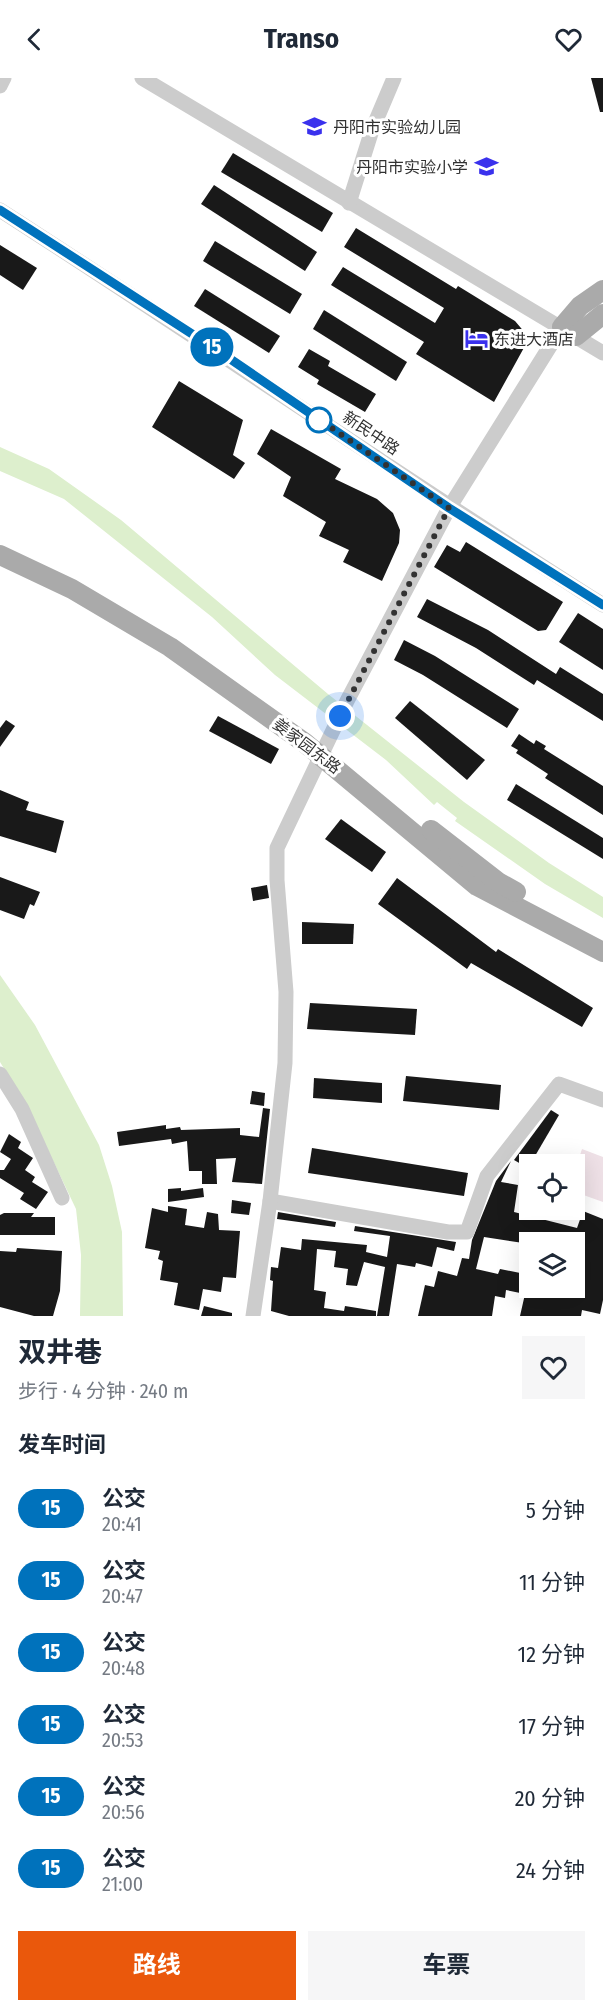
<!DOCTYPE html>
<html lang="zh">
<meta charset="utf-8">
<style>
body{margin:0;font-family:"Fira Sans Condensed","Noto Sans SC",sans-serif;background:#f6f6f7;color:#1f2937;height:100vh;display:flex;flex-direction:column;font-size:22px;white-space:nowrap}
*{box-sizing:border-box;margin:0}
p{font-size:20px;color:#747a83}
.icon{flex:none;width:33px;height:33px;fill:none;stroke:currentColor;stroke-width:2;stroke-linecap:round;stroke-linejoin:round}
.map{position:relative;height:1238px;overflow:hidden}
.sheet{display:flex;flex-direction:column;background:#fff;flex:1}
.sheet>*{flex:none}
.badge{padding:0 12px;border-radius:20px;font-size:21px;line-height:39px}
.tools{position:absolute;left:519px;top:1076px;display:grid;gap:12px}
.tools a{display:grid;place-items:center;width:66px;height:66px;border-radius:0px;background:#fff;box-shadow:0 6px 24px #0002;font-size:30px}
.you{position:absolute;width:30px;height:30px;margin:-15px;border:4px solid #fff;border-radius:50%;background:#1a73e8;box-shadow:0 0 0 9px #1a73e833}
.map>.badge{position:absolute;translate:-50% -50%;box-shadow:0 0 0 3px #fff}
h2{padding:0 18px;font-size:22px;line-height:54px}
.round{display:grid;place-items:center;flex:none;width:63px;height:63px;border-radius:0px;background:#f6f6f7}
.overview{display:flex;align-items:center;justify-content:space-between;height:102px;padding:0 18px}
h1{font-size:28px;font-weight:700;line-height:45px}
.action{display:flex;gap:12px;margin-top:auto;padding:12px 18px}
.action a{flex:1;height:69px;border-radius:0px;background:#ea580c;color:#fff;font-size:24px;font-weight:700;line-height:69px;text-align:center}
.action a+a{background:#f6f6f7;color:#1f2937}
ul{padding:0;list-style:none}
li{display:flex;align-items:center;gap:18px;height:72px;padding:0 18px}
li div{flex:1}
li b{display:block;font-size:22px}
li em{font-style:normal}
li .badge{min-width:66px;font-weight:700;text-align:center}
header{display:flex;justify-content:space-between;align-items:center;height:78px;padding:0 18px;background:#fff;font-size:27px;font-weight:700}
.map>svg:first-child{display:block}
</style>
<header><svg class="icon" aria-label="back" viewBox="0 0 24 24"><path d="M15 5l-7 7 7 7"/></svg>Transo<svg class="icon" aria-label="heart" viewBox="0 0 24 24"><path d="M12 20l-8-8c-3-5 5-10 8-4 3-6 11-1 8 4z"/></svg></header>
<div class="map">
<svg width="603" height="1238" viewBox="0 0 603 1238">
<rect width="100%" height="100%" fill="#fff"/>
<!-- green -->
<polygon fill="#efe1e7" points="582,1071 603,1079 603,1124 575,1114 575,1092"/>
<!-- water -->
<g fill="#ddefcd">
<polygon points="0,369 49,391 121,442 328,616 464,724 549,785 603,819 603,840 545,806 455,743 457,740 437,724 434,727 386,682 275,597 212,539 64,421 0,393"/>
<polygon points="0,897 35,947 99,1067 112,1108 122,1154 123,1238 80,1238 81,1177 76,1131 27,1028 0,984"/>
</g>
<!-- building -->
<g fill="#191919" fill-rule="evenodd">
<polygon points="591,0 603,0 603,34 600,34"/>
<polygon points="233,75 333,135 322,154 221,94"/>
<polygon points="214,107 317,174 305,193 201,126"/>
<polygon points="356,150 456,211 458,208 515,243 526,256 526,266 494,324 416,276 424,264 331,207 343,189 435,245 444,230 344,169"/>
<polygon points="215,163 302,216 290,236 203,183"/>
<polygon points="0,167 37,190 23,212 0,197"/>
<polygon points="205,211 280,258 269,275 194,228"/>
<polygon points="324,232 407,284 396,303 313,251"/>
<polygon points="309,271 330,283 328,288 376,316 365,334 317,306 319,302 298,289"/>
<polygon points="179,303 243,342 233,377 245,385 234,401 152,349"/>
<polygon points="271,351 341,391 335,401 377,421 393,435 400,452 399,465 382,503 343,484 349,472 319,458 326,444 283,418 291,399 257,376"/>
<polygon points="466,464 563,524 546,552 538,553 434,489 447,467 460,474"/>
<polygon points="427,521 488,552 556,596 560,589 603,616 603,643 537,602 534,607 476,570 417,539"/>
<polygon points="578,535 603,551 603,592 559,564"/>
<polygon points="404,562 435,578 519,631 507,650 423,597 394,582"/>
<polygon points="410,623 485,682 467,702 395,640"/>
<polygon points="218,638 279,671 271,686 209,653"/>
<polygon points="6,642 15,648 0,669 0,650"/>
<polygon points="519,656 534,666 536,662 546,668 544,671 603,708 603,737 545,700 548,696 516,675 518,672 511,668"/>
<polygon points="516,706 603,760 603,781 507,722"/>
<polygon points="0,712 29,724 26,732 64,743 56,775 0,758"/>
<polygon points="341,741 386,774 372,794 325,761"/>
<polygon points="0,799 40,814 34,828 30,826 24,841 0,832"/>
<polygon points="397,800 496,874 498,871 593,930 582,949 471,885 467,891 378,826"/>
<polygon points="267,807 269,820 253,823 251,810"/>
<polygon points="302,844 354,846 353,866 302,866"/>
<polygon points="310,925 417,931 415,957 307,951"/>
<polygon points="406,998 501,1007 499,1032 403,1023"/>
<polygon points="314,1000 382,1005 382,1025 313,1020"/>
<polygon points="252,1013 265,1015 264,1028 250,1026"/>
<polygon points="263,1030 270,1031 262,1106 232,1104 236,1080 216,1081 217,1106 202,1106 202,1093 189,1093 187,1063 172,1066 171,1061 119,1068 117,1054 166,1047 166,1051 180,1049 181,1052 240,1050 240,1057 259,1059"/>
<polygon points="551,1032 559,1037 528,1090 514,1082"/>
<polygon points="9,1056 21,1064 18,1070 33,1080 25,1092 35,1099 32,1104 48,1114 36,1131 20,1121 24,1115 0,1100 0,1092 4,1092 11,1081 0,1074"/>
<polygon points="312,1070 468,1095 464,1118 308,1095"/>
<path d="M 511,1083 L 501,1104 L 518,1107 L 514,1134 L 577,1150 L 583,1133 L 603,1141 L 603,1222 L 600,1236 L 582,1232 L 581,1238 L 520,1238 L 525,1216 L 506,1212 L 505,1220 L 495,1218 L 492,1238 L 418,1238 L 425,1207 L 434,1209 L 438,1193 L 457,1198 L 462,1180 L 469,1181 L 472,1162 L 496,1103 ZM 484,1159 L 530,1166 L 574,1164 L 574,1209 L 530,1209 L 530,1197 L 500,1191 L 498,1196 L 476,1191 Z"/>
<polygon points="181,1110 181,1113 203,1110 204,1119 168,1124 168,1111"/>
<polygon points="232,1122 251,1125 249,1137 231,1135"/>
<polygon points="168,1128 187,1131 185,1147 204,1150 207,1134 218,1136 219,1152 240,1153 236,1200 223,1199 221,1214 203,1211 199,1232 174,1227 178,1205 160,1202 163,1183 158,1181 160,1173 145,1170 152,1130 168,1134"/>
<polygon points="278,1134 336,1144 335,1149 277,1141"/>
<polygon points="4,1135 34,1135 31,1139 55,1139 55,1157 0,1157 0,1137"/>
<polygon points="355,1148 456,1164 454,1173 437,1169 432,1189 416,1185 415,1189 397,1186 389,1238 377,1238 385,1189 364,1184 357,1208 346,1207 348,1191 334,1189 336,1173 317,1171 314,1212 326,1214 324,1230 344,1233 345,1228 376,1233 376,1238 289,1238 271,1233 273,1203 270,1202 271,1189 278,1190 281,1169 301,1172 302,1161 367,1167 366,1174 387,1179 390,1158 354,1153"/>
<polygon points="17,1170 62,1173 60,1213 53,1238 34,1238 0,1229 0,1173 16,1174"/>
<polygon points="204,1228 232,1235 232,1238 201,1238"/>
</g>
<g fill="none" stroke-linecap="round" stroke-linejoin="round">
<!-- minor -->
<g stroke="#ccc" stroke-width="15">
<polyline points="142,0 603,275"/>
<polyline points="0,8 4,0"/>
<polyline points="349,125 372,52 394,0"/>
<path d="M 0,132 C 202,262 400,398 603,527"/>
<polyline points="0,996 22,1031 62,1120"/>
<polyline points="270,1123 448,1154 467,1154 487,1098 559,1006 603,1022"/>
<polyline points="253,1238 270,1123 285,985 286,914 277,802 277,770 347,623 449,430 562,249"/>
</g>
<!-- major -->
<g stroke="#aaa" stroke-width="20">
<polyline points="562,249 580,228 603,212"/>
<polyline points="576,258 603,236"/>
<polyline points="0,477 72,511 170,569 305,665 477,808 603,874"/>
<polyline points="431,752 498,804 516,814"/>
</g>
</g>
<g fill="none" stroke-linecap="round" stroke-linejoin="round">
<defs>
<polyline id="line" points="0,132 220,274 449,430 603,527"/>
</defs>
<!-- line casing -->
<use href="#line" stroke="#fff" stroke-width="14"/>
<!-- line -->
<use href="#line" stroke="#0072bc" stroke-width="9"/>
<!-- walk -->
<polyline stroke="#323232" stroke-width="6" stroke-dasharray="0 10.8" points="319,342 317,340 449,430 340,638"/>
</g>
<!-- icons -->
<defs>
<symbol id="school-bare" viewBox="-9 -9 18 18"><path d="M0-5L7-2L0 1L-7-2ZM-4 1L0 2.5L4 1V4Q0 6-4 4Z" fill="#3a31ed" stroke="#fff" stroke-width="2.5" paint-order="stroke"/></symbol>
<symbol id="hotel-bare" viewBox="-9 -9 18 18"><path d="M-6-4.5h1.5V1H6V5H4.5V3h-9V5H-6ZM-4 0a1.8 1.8 0 1 1 3.6 0ZM.5 0V-2.5h3Q6-2.5 6 0Z" fill="#3a31ed" stroke="#fff" stroke-width="2.5" paint-order="stroke"/></symbol>
</defs>
<g fill-rule="evenodd">
<use href="#school-bare" x="298" y="32" width="33" height="33"/>
<use href="#school-bare" x="470" y="72" width="33" height="33"/>
<use href="#hotel-bare" x="460" y="244" width="33" height="33"/>
</g>
<!-- markers -->
<circle fill="#fff" stroke="#0072bc" stroke-width="3" cx="319" cy="342" r="12"/>
<g text-anchor="middle" dominant-baseline="central" stroke-width="6" stroke-linejoin="round" paint-order="stroke">
<!-- poi labels -->
<g font-size="16" fill="#323232" stroke="#fff" text-anchor="start">
<text x="333" y="49">丹阳市实验幼儿园</text>
<text x="468" y="89" text-anchor="end">丹阳市实验小学</text>
<text x="494" y="261">东进大酒店</text>
</g>
<!-- street labels -->
<g font-size="16" fill="#323232" stroke="#fff">
<text transform="translate(371 355) rotate(34)">新民中路</text>
<text transform="translate(307 668) rotate(37)">姜家园东路</text>
</g>
</g>
</svg>
<div class="tools">
<a><svg class="icon" aria-label="locate" viewBox="0 0 24 24"><circle cx="12" cy="12" r="6"/><path d="M12 2v4M12 18v4M2 12h4M18 12h4"/></svg></a>
<a><svg class="icon" aria-label="layers" viewBox="0 0 24 24"><path d="M12 4l9 5-9 5-9-5zM3 14l9 5 9-5"/></svg></a>
</div>
<div class="you" style="left:340px;top:638px"></div>
<b class="badge" style="left:212px;top:269px;background:#0072bc;color:#fff">15</b>
</div>
<section class="sheet">
<div class="overview"><div><h1>双井巷</h1><p>步行 · 4 分钟 · 240 m</p></div><a class="round"><svg class="icon" aria-label="heart" viewBox="0 0 24 24"><path d="M12 20l-8-8c-3-5 5-10 8-4 3-6 11-1 8 4z"/></svg></a></div>
<h2>发车时间</h2>
<ul>
<li><span class="badge" style="background:#0072bc;color:#fff">15</span><div><b>公交</b><p>20:41</p></div><em>5 分钟</em></li>
<li><span class="badge" style="background:#0072bc;color:#fff">15</span><div><b>公交</b><p>20:47</p></div><em>11 分钟</em></li>
<li><span class="badge" style="background:#0072bc;color:#fff">15</span><div><b>公交</b><p>20:48</p></div><em>12 分钟</em></li>
<li><span class="badge" style="background:#0072bc;color:#fff">15</span><div><b>公交</b><p>20:53</p></div><em>17 分钟</em></li>
<li><span class="badge" style="background:#0072bc;color:#fff">15</span><div><b>公交</b><p>20:56</p></div><em>20 分钟</em></li>
<li><span class="badge" style="background:#0072bc;color:#fff">15</span><div><b>公交</b><p>21:00</p></div><em>24 分钟</em></li>
</ul>
<div class="action"><a>路线</a><a>车票</a></div>
</section>
